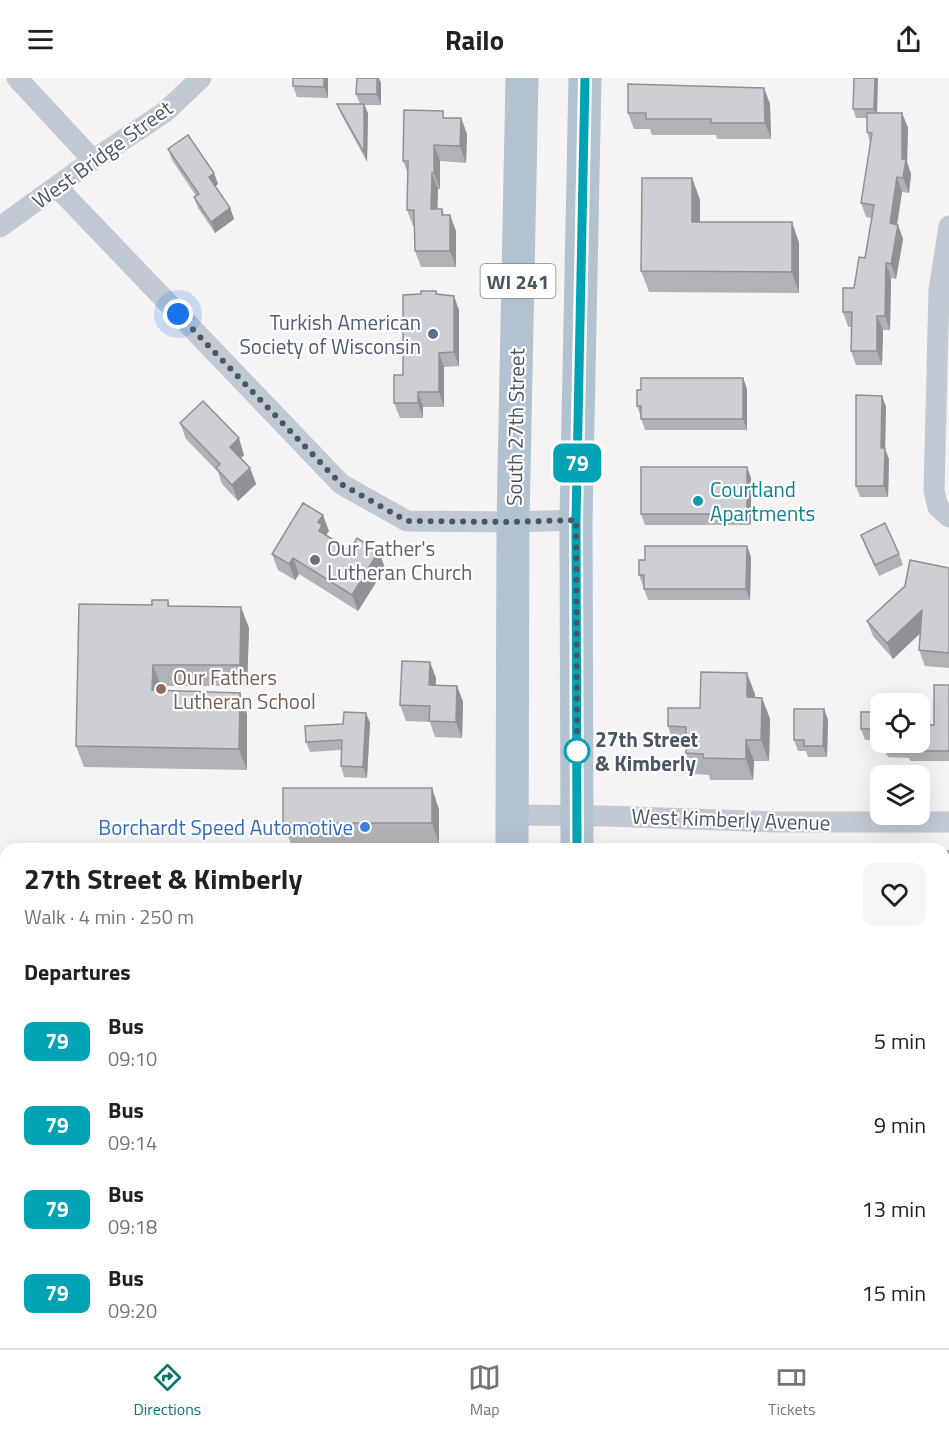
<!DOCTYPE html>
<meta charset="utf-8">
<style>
body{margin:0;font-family:"Titillium Web",sans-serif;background:#f6f6f6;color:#202124;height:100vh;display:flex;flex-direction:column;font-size:22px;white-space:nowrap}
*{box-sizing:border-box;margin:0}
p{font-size:20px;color:#757577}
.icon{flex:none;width:33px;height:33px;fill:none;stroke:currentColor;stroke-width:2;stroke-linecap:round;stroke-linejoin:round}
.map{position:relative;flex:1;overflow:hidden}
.details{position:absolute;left:0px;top:765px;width:950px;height:506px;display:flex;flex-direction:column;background:#fff;border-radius:18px 18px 0 0;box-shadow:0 6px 24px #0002}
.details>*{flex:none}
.badge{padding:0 12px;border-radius:9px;font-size:21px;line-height:39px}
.buttons{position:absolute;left:870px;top:615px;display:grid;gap:12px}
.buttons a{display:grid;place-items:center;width:60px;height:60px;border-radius:12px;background:#fff;box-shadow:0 6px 24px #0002;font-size:30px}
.you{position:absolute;width:30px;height:30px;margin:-15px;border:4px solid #fff;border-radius:50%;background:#1a73e8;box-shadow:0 0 0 9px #1a73e833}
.map>.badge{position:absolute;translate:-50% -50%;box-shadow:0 0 0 3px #fff}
h2{padding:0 24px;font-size:22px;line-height:54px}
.round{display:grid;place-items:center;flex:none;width:63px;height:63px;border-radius:12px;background:#f6f6f6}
.summary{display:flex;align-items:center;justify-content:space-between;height:102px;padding:0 24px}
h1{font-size:28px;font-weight:700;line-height:45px}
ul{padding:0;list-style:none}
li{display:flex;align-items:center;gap:18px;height:84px;padding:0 24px}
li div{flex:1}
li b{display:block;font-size:22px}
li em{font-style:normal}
li .badge{min-width:66px;font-weight:700;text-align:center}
header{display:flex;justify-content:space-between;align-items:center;height:78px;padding:0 24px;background:#fff;font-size:27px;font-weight:700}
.tabs{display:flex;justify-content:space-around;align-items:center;height:84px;border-top:2px solid #e0e0e0;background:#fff;font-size:16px;color:#757577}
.tabs a{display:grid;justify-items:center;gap:3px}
.tabs .selected{color:#0f766e}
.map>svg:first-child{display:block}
</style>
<header><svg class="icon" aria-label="menu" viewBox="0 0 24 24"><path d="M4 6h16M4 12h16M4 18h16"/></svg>Railo<svg class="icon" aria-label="share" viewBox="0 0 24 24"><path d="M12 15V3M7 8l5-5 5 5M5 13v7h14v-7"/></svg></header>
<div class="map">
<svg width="949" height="1270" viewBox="0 0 949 1270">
<rect width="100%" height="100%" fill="#f5f3f3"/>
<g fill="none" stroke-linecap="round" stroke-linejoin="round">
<!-- minor -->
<g stroke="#c1cad2" stroke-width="21">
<polyline points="17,0 93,82"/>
<polyline points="57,109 341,406 407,443 513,444 576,442"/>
<polyline points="949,148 939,212 934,413 938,429 949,439"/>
<polyline points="0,149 93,82 165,34 201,0"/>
<polyline points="512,737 605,738 775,744 949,744"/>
<polyline points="944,1138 949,1138"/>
<polyline points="940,1270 940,1264"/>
</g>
<!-- primary -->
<g stroke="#b3c2d1" stroke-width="33">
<polyline points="512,771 513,444 522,0"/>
<polyline points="577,771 576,442 585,0"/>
<polyline points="502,1270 502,1264"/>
<polyline points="570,1270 570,1264"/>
</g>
</g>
<!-- wall -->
<g fill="#b0b2b7">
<polygon points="293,0 328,0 328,20 297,19 293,8"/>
<polygon points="854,0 878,35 902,35 908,50 907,84 911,96 909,115 902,114 897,146 898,147 903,161 896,201 891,200 890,252 883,252 882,287 856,287 851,273 852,249 848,249 843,234 854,210 865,180 872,140 866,139 861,125 870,65 867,54 867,40 856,40 853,31"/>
<polygon points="381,5 381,27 365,27 368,36 367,84 341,36 337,26 360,26 356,16"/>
<polygon points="764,10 770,26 771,61 717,61 716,57 652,57 650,51 634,51 628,35"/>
<polygon points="445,40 461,40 467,56 466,85 440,83 440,111 438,111 437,131 442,131 444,137 456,153 456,189 421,189 415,173 414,148 413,148 407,132 408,96 403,83"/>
<polygon points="168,71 214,95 218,106 215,108 230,130 234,141 215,155 198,130 194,119 196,118 172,82"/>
<polygon points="692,100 700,122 700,144 792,144 799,165 799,215 649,214 641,193"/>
<polygon points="436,213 437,216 459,232 459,288 444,289 444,329 423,329 423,340 400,340 394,325 403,297"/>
<polygon points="743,300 747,311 747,352 645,352 637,328"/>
<polygon points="882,318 886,329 885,371 889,381 888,419 860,419 856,408"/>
<polygon points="180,345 244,377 241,380 250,390 256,406 238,423 222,406 218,394 186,361"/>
<polygon points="747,389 751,400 751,447 645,447 641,436"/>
<polygon points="329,453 326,457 350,472 385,490 358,533 299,496 295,502 278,492 272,476"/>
<polygon points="861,457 899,476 903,487 879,498 865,468"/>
<polygon points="747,468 751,479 750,522 648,522 639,497 645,482"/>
<polygon points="949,490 949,590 925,588 919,572 920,555 893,581 873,558 867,543"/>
<polygon points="168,522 170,528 249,550 247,608 161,608 161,613 247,636 247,692 84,689 76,668 152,527"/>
<polygon points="436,600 435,607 457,608 463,624 462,660 435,659 430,644 406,643 400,627"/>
<polygon points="949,607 949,683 911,683 909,680 888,679 886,675 881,675 877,662 865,662 861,651 880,634 880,664 920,664 934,647"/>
<polygon points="755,616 755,619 762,620 770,641 769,683 754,683 753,702 710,702 709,697 694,696 686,675 686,670 675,669 668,648 700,630"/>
<polygon points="824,631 828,642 827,679 808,679 806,673 798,673 794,662"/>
<polygon points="366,635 370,645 367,700 344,699 341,688 341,672 310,674 306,664"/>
<polygon points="432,710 439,732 439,766 291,766 283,745"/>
<rect x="944" y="773" width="5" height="58"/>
<rect x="0" y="818" width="6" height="107"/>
<rect x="944" y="1008" width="5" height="31"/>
<polygon points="672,1264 704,1264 704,1270 674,1270"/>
</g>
<!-- shaded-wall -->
<g fill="#909195">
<polygon points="324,0 328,0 328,20 324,9"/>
<polygon points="377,0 379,0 381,5 381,27 377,16"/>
<polygon points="875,0 878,0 877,40 874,31"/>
<polygon points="764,10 770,26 771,61 765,45"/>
<polygon points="364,26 368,36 367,84 364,74"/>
<polygon points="902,35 908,50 907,84 911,96 909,115 903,100 902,81"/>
<polygon points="461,40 467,56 466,85 460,68"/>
<polygon points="434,67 440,83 440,111 434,95"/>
<polygon points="214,95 218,106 213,110 209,99"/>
<polygon points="432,95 438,111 437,147 431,131"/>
<polygon points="897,99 902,114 895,159 890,145"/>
<polygon points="692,100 700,122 700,165 692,144"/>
<polygon points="230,130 234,141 215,155 211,144"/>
<polygon points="450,137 456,153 456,189 450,173"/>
<polygon points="792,144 799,165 799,215 792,194"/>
<polygon points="898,147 903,161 896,201 891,186"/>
<polygon points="886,185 891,200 890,252 885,238"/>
<polygon points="454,218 459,232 459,288 454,274"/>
<polygon points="877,238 883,252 882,287 877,273"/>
<polygon points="439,275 444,289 444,329 439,314"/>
<polygon points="743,300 747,311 747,352 743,341"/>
<polygon points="418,314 423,329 423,340 418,325"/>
<polygon points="882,318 886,329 885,371 889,381 888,419 884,408 881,370"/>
<polygon points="239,360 244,377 236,385 230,369"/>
<polygon points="747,389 751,400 751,447 747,436"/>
<polygon points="250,390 256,406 238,423 232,407"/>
<polygon points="323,437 329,453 326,457 319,453 318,444"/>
<polygon points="747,468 751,479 750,522 746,511"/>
<polygon points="379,473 385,490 358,533 352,517"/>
<polygon points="293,480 299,496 295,502 289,486"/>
<polygon points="241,529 249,550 247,608 240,587"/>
<polygon points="922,532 928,548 893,581 887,565"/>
<polygon points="430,584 436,600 435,623 429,607"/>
<polygon points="153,587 161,608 160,634 152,612"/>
<polygon points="747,595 755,616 754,640 747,619"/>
<polygon points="457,608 463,624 462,660 456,644"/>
<polygon points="240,615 247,636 247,692 239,671"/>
<polygon points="762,620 770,641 769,683 761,662"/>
<polygon points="824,631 828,642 827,679 823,668"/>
<polygon points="366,635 370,645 367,700 363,689"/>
<polygon points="746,662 754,683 753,702 746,681"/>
<polygon points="432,710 439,732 439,766 432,745"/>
<polygon points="856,1264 859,1264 859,1270 855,1270"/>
</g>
<!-- building -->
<g fill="#cdcfd5" stroke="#909195" stroke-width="1.5">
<polygon points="293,0 324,0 324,9 293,8"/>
<polygon points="357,0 377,0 377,16 356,16"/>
<polygon points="854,0 875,0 874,31 853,31"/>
<polygon points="628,6 764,10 765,45 711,45 711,41 646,41 646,35 628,35"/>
<polygon points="337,26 364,26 364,74 343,37"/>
<polygon points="404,32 443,33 443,40 461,40 460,68 434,67 434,95 432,95 431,131 442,131 442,137 450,137 450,173 415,173 414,132 407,132 408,83 403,83"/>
<polygon points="867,35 902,35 902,81 906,81 903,100 897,99 890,145 898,147 891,186 886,185 885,238 877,238 877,273 851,273 852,234 843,234 843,210 854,210 859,179 865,180 874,127 861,125 872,55 867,54"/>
<polygon points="188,57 214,95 209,99 230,130 211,144 194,119 199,116 168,71"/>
<polygon points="642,100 692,100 692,144 792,144 792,194 641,193"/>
<polygon points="421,213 436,213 436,216 454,218 454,274 439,275 439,314 418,314 418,325 394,325 394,297 403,297 403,217 421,216"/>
<polygon points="641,300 743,300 743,341 641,341 641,328 637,328 637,312 641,312"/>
<polygon points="856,317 882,318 881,370 885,370 884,408 856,408"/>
<polygon points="203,323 239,360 230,369 250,390 232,407 216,390 220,386 180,345"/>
<rect x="641" y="389" width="106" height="47"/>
<polygon points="303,425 323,437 318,444 322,447 319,453 350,472 357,460 379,473 352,517 293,480 289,486 272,476"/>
<polygon points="885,445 899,476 875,487 861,457"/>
<polygon points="645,468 747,468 746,511 644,511 644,497 639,497 639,482 645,482"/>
<polygon points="910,482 949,490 949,575 919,572 922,532 887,565 867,543 905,508"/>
<polygon points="152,522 168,522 168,528 241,529 240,587 153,587 152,612 240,615 239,671 76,668 79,526 152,527"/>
<polygon points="402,583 430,584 429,607 457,608 456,644 429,643 430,628 400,627"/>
<polygon points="701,594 747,595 747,619 762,620 761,662 746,662 746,681 703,680 703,676 686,675 686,649 668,648 668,630 700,630"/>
<polygon points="934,607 949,607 949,673 907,673 907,669 884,668 884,664 920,664 920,647 934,647"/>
<polygon points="794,631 824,631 823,668 804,668 804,662 794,662"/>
<polygon points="344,634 366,635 363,689 341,688 342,662 306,664 305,648 343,646"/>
<polygon points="861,634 880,634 880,664 877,664 878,651 861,651"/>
<rect x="283" y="710" width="149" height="35"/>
<rect x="944" y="773" width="5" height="46"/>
<rect x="0" y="818" width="6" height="86"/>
<rect x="944" y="1008" width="5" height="21"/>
<rect x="128" y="1264" width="204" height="6"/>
<rect x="614" y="1264" width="50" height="6"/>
<polygon points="828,1264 856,1264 855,1270 828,1270"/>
</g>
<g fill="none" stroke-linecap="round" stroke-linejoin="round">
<defs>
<polyline id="line" points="577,771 576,442 585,0"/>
</defs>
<!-- line casing -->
<use href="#line" stroke="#fff" stroke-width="14"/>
<!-- line -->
<use href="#line" stroke="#00a3b4" stroke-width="9"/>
<!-- walk -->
<polyline stroke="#4a5661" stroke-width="6" stroke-dasharray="0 10.8" points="178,236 341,406 407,443 513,444 576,442 577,673"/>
</g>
<!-- markers -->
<circle fill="#5c6f8a" stroke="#fff" stroke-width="2" cx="433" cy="256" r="6"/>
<circle fill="#0f9aa8" stroke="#fff" stroke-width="2" cx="698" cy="423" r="6"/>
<circle fill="#6b7280" stroke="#fff" stroke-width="2" cx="315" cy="482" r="6"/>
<circle fill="#8d6e63" stroke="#fff" stroke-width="2" cx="161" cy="611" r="6"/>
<circle fill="#fff" stroke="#00a3b4" stroke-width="3" cx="577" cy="673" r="12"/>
<circle fill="#3f7fe0" stroke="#fff" stroke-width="2" cx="365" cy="749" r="6"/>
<g text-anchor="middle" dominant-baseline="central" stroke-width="4.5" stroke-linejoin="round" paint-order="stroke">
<!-- shield labels -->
<rect fill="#fff" stroke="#808990" stroke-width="1.5" x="480.5" y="186" width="75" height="34" rx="4.5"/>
<g font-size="20" font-weight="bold" fill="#4a5661">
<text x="518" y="203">WI 241</text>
</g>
<!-- street labels -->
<g font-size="21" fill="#4a5661" stroke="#fff">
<text transform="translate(102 76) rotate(-36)">West Bridge Street</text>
<text transform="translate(515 349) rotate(-89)">South 27th Street</text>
<text transform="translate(731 741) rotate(2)">West Kimberly Avenue</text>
</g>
<!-- service labels -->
<g font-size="21" fill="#4e5e75" stroke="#fff" text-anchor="end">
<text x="421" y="244">Turkish American<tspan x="421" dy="24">Society of Wisconsin</tspan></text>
</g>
<!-- culture labels -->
<g font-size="21" fill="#0d838f" stroke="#fff" text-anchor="start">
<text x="710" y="411">Courtland<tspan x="710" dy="24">Apartments</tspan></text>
</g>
<!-- worship labels -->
<g font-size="21" fill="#5b616d" stroke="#fff" text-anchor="start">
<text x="327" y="470">Our Father's<tspan x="327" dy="24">Lutheran Church</tspan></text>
</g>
<!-- education labels -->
<g font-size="21" fill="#785e54" stroke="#fff" text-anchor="start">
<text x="173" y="599">Our Fathers<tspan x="173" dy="24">Lutheran School</tspan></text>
</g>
<!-- stop labels -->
<g font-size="21" font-weight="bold" fill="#4a5661" stroke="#fff" text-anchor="start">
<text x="595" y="661">27th Street<tspan x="595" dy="24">&amp; Kimberly</tspan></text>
</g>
<!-- shop labels -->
<g font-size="21" fill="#366cbe" stroke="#fff" text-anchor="end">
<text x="353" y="749">Borchardt Speed Automotive</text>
</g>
</g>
</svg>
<div class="buttons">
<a><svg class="icon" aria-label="locate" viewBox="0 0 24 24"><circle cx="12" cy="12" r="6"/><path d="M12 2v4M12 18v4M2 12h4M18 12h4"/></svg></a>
<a><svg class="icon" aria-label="layers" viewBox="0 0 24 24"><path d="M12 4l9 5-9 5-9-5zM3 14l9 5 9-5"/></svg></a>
</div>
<div class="you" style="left:178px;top:236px"></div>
<b class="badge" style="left:577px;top:385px;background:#00a3b4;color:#fff">79</b>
<section class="details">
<div class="summary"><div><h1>27th Street &amp; Kimberly</h1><p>Walk · 4 min · 250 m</p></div><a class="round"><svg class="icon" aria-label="heart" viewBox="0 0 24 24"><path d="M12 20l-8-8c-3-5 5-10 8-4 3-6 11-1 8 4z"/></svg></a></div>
<h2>Departures</h2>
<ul>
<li><span class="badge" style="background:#00a3b4;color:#fff">79</span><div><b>Bus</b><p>09:10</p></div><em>5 min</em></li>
<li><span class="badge" style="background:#00a3b4;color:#fff">79</span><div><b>Bus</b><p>09:14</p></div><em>9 min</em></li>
<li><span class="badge" style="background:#00a3b4;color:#fff">79</span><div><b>Bus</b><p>09:18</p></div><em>13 min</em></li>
<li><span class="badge" style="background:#00a3b4;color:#fff">79</span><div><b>Bus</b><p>09:20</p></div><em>15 min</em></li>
</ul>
</section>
</div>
<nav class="tabs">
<a class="selected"><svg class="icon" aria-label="directions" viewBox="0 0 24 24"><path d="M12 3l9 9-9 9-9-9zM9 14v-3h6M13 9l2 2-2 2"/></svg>Directions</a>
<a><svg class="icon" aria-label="map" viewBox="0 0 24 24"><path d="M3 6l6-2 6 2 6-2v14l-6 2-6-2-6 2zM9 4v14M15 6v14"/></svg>Map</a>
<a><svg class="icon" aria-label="tickets" viewBox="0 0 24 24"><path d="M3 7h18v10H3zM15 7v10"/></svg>Tickets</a>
</nav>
